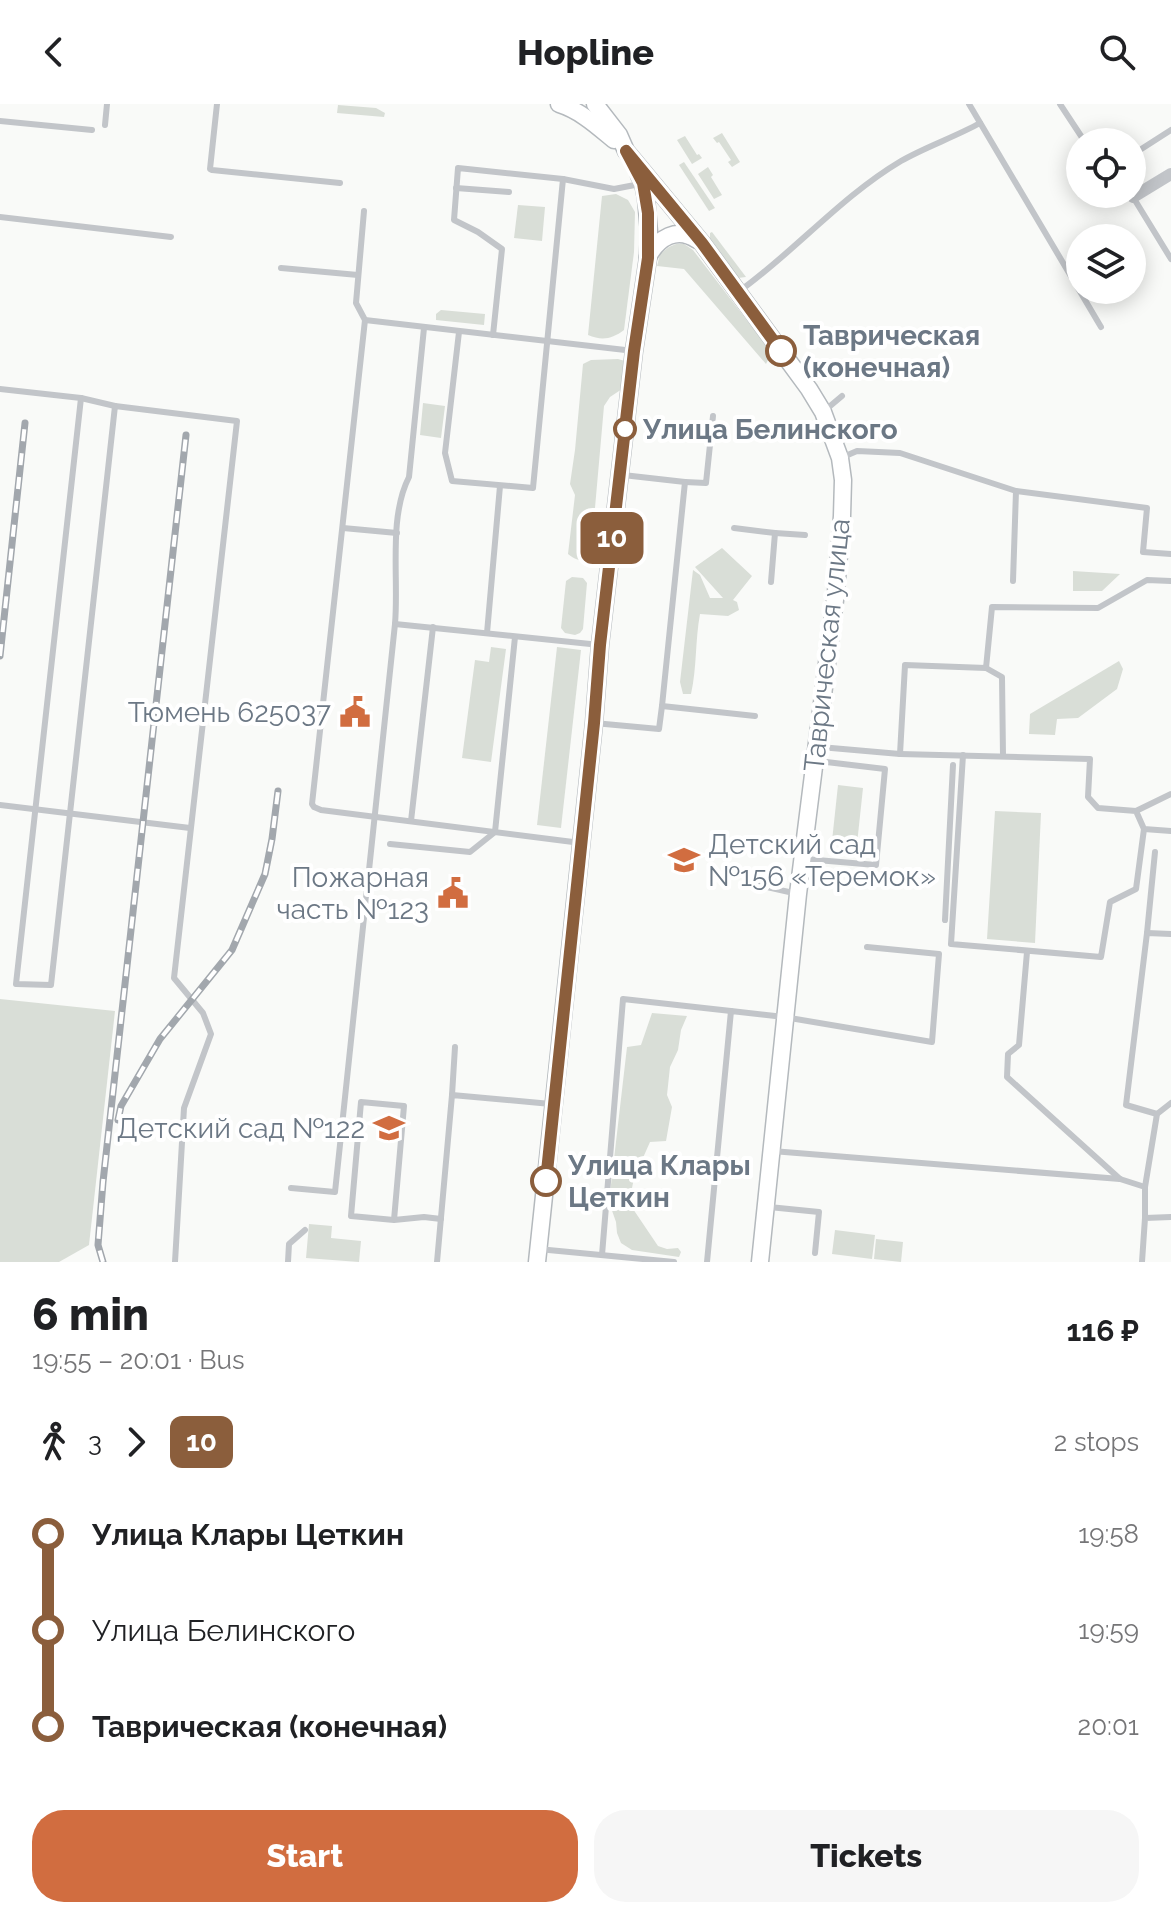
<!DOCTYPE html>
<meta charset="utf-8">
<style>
body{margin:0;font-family:Raleway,sans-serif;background:#f6f6f6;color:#202124;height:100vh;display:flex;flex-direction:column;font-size:30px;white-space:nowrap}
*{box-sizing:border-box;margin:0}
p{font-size:26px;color:#757577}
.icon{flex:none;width:44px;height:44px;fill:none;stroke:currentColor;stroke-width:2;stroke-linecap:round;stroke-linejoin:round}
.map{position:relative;height:1158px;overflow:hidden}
.details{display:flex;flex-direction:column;background:#fff;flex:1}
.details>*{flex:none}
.badge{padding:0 16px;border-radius:12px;font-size:28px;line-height:52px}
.tools{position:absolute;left:1066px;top:24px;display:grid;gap:16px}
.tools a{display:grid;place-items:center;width:80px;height:80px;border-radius:50%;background:#fff;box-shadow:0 4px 20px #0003;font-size:40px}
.map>.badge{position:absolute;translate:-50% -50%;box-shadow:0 0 0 4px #fff}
.legs{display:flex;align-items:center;gap:12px;height:88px;padding:0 32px;font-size:26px}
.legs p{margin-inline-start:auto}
.headline{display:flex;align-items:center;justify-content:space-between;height:136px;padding:0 32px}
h1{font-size:44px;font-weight:800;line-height:60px}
.action{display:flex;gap:16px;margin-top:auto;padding:16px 32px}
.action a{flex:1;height:92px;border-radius:32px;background:#d16d40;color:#fff;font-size:32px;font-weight:800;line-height:92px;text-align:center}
.action a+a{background:#f6f6f6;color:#202124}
ul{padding:0 32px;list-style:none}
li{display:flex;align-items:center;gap:28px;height:96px;font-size:30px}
li i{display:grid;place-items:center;width:12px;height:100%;margin:0 10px;background:currentColor}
li i::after{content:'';width:20px;height:20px;margin:-10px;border:6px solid;border-radius:50%;background:#fff}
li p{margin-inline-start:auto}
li:first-child i{background:linear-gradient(#0000 50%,currentColor 0)}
li:last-child i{background:linear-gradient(currentColor 50%,#0000 0)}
header{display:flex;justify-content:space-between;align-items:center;height:104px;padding:0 32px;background:#fff;font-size:36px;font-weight:800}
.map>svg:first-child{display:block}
</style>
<header><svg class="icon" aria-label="back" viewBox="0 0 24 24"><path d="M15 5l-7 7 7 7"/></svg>Hopline<svg class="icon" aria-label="search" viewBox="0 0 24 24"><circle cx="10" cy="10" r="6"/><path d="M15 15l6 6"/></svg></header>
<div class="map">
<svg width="1171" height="1158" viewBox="0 0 1171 1158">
<rect width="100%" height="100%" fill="#f9faf8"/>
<!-- green -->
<g fill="#d9ded7">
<polygon points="338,1 376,4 385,9 384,13 337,9"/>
<polygon points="722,29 740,58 732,63 728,58 731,56 719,38 717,39 713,34"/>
<polygon points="685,32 697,51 699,50 702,54 692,60 677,36"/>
<polygon points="684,58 715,104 709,107 679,61"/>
<polygon points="708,63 713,71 711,73 722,91 714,95 698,70"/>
<path d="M 616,90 L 628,96 L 635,108 L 634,148 L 624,226 C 612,235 602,237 588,231 L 602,92 Z"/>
<polygon points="518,101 545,103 542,137 514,134"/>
<polygon points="712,128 746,173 738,174 710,138 710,129"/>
<polygon points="676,140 684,140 693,146 768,244 770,252 766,260 684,165 657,162 660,150 669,143"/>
<polygon points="441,206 485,210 484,221 436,216 436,210"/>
<path d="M 618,255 L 625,257 L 622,285 L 610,293 L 604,302 L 591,449 L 588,457 C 580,457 574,455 568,450 L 575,391 L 570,380 L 575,346 L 583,260 L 591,256 Z"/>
<polygon points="423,299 445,302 441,334 420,331"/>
<path d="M 722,444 L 752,472 L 733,496 L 737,498 L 739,506 L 728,512 L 700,510 C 695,537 697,564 691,590 L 683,590 L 680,578 L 693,466 L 700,471 L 710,494 L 723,494 L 695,463 Z"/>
<polygon points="1073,467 1120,470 1102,487 1073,487"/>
<polygon points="572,473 583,474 587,479 583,525 580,529 575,531 565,529 561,524 566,477"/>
<polygon points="491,543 506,545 491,658 462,654 475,556 489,558"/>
<polygon points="557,543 581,546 561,724 537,721"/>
<polygon points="1119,557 1123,565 1117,585 1078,614 1057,615 1055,631 1029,630 1030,610"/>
<polygon points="838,681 863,684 857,740 832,737"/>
<polygon points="995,707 1041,709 1035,839 987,835"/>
<polygon points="0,895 115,907 89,1141 59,1158 0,1158"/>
<polygon points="652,909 687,912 681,926 678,946 670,963 667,991 672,1003 666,1037 650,1038 634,1074 629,1099 658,1142 667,1145 678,1144 681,1148 679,1153 632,1146 621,1139 617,1129 616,1118 609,1098 627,943 641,941"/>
<polygon points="309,1120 332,1122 331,1134 361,1137 359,1158 306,1154"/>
<polygon points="835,1126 875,1131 872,1155 832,1150"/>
<polygon points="876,1135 903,1138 901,1158 874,1155"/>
</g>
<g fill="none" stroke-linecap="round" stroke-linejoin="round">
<defs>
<g id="secondary">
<path d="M 559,0 C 581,7 597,22 614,36"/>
<polyline points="595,0 619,31 626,47 702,139 809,285 823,308 840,354 843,376 842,412 836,488 798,790 760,1158"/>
<path d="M 648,153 C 658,134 677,122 697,136"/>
<polyline points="537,1158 594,619 600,541 634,247 648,154 649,128 646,94 643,79 639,71"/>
</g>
</defs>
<!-- secondary casing -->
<use href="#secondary" stroke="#b4b9bd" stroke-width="19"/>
<!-- lane -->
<g stroke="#c2c5c9" stroke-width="6">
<polyline points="217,0 210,65 212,66 340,79"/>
<polyline points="969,0 1101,223"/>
<polyline points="1060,0 1085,38"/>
<polyline points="0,17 92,26"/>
<polyline points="105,21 107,0"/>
<polyline points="1132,51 1171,26"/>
<polyline points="456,84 509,88"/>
<polyline points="1133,93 1171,155"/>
<polyline points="364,107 356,199 365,216 634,247"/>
<polyline points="0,113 171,133"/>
<polyline points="281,164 358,171"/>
<path d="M 741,186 C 796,146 842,92 901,57 C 925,43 955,33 980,19"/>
<polyline points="365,216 312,700 314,703 321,706 581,739"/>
<polyline points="459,228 445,349 452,377 533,384 563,75"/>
<polyline points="493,231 502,145 478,128 454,116 458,64 563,75 614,85 640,80"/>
<polyline points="0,285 81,294 16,880 51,881 115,302 237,317 174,874 203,909 211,930 184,1004 175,1158"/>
<polyline points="81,294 115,302"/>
<polyline points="823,308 842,292"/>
<polyline points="843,353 857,347 900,349 1016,387 1147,404 1143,448 1171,450"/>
<polyline points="685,378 706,379 713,312"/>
<polyline points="343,424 397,429"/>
<polyline points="734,424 775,429 771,478"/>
<polyline points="775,429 805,431"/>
<polyline points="1013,477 1016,387"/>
<polyline points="395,520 600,541"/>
<polyline points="487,529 500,382"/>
<polyline points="986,564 1002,573 1003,652"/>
<polyline points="662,602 755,612"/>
<polyline points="594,619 659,625 662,602 685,378 623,371"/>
<polyline points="820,643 900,650 905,561 986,564 992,503 1098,504 1147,476 1171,477"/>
<polyline points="900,650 1090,655 1088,693 1098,704 1136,707 1144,725 1171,727"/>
<polyline points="963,651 951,840 1101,853 1110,798 1136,785 1144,725"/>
<polyline points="0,701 190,724"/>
<polyline points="1136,707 1171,690"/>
<polyline points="411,717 433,523"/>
<polyline points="390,740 470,748 495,728 515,533"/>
<polyline points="805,755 876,761 885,665 818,657"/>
<polyline points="753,780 798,790"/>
<polyline points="945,816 953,661"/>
<polyline points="1147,829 1155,748"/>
<polyline points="1027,848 1019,941 1008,950 1007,973 1120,1075 1145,1083 1145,1114"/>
<polyline points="452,991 455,943"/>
<polyline points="1157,1010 1126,1001 1147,829 1171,830"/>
<polyline points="772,1047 1120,1075"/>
<polyline points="1145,1083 1157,1010 1171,999"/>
<path d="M 291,1084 L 335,1088 L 395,520 C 399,474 388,414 409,373 L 424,224"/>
<polyline points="769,1103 819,1108 815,1149"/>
<polyline points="394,1116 404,1002 361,998 351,1112 394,1116 424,1113 441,1115"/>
<polyline points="538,1145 674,1158"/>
<polyline points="602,1151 623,895 731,907"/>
<polyline points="288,1158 289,1140 305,1126"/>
<polyline points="437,1158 452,991 551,1000"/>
<polyline points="707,1158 731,907 784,913 932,938 939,850 867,843"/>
<polyline points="1142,1158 1145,1114 1171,1113"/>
</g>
<!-- street -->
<polyline stroke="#c2c5c9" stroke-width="12" points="1133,93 1171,70"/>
<!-- secondary -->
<use href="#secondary" stroke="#fff" stroke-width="16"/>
<defs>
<g id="rail">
<polyline points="0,552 25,319"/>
<polyline points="118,1016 121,1002 160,935 232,846 265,770 272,735 278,687"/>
<polyline points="103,1158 98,1141 103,1078 186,331"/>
</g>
</defs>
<!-- rail casing -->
<use href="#rail" stroke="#a2a7ad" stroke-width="7"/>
<!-- rail -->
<use href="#rail" stroke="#fff" stroke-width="4" stroke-dasharray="12" stroke-linecap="butt"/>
</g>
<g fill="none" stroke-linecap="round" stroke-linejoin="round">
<defs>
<polyline id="line-1" points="546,1077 594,619 600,541 634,247 648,154 648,109 643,79 626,47 702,139 781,247"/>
</defs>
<!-- line-1 casing -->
<use href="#line-1" stroke="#fff" stroke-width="18"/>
<!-- line-1 -->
<use href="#line-1" stroke="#8b5e3c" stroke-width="12"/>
</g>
<!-- icons -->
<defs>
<symbol id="civic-bare" viewBox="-9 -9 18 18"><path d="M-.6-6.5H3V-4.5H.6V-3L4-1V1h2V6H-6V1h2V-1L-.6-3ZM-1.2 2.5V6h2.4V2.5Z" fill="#d16d40" stroke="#fff" stroke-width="2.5" paint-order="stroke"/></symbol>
<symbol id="school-bare" viewBox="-9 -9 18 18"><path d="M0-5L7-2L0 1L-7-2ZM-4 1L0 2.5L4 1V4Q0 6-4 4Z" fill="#d16d40" stroke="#fff" stroke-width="2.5" paint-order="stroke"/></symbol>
</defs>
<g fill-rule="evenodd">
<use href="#civic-bare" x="333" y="586" width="44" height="44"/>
<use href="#school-bare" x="662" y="734" width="44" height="44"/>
<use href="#civic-bare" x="431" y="767" width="44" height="44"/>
<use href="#school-bare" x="367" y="1002" width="44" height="44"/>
</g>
<!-- markers -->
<g fill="#fff" stroke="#8b5e3c" stroke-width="4">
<circle cx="781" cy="247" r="14"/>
<circle cx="625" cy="325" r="10"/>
<circle cx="546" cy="1077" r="14"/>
</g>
<g text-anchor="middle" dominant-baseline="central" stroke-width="8" stroke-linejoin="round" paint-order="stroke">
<!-- stop labels -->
<g font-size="28" font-weight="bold" fill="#6c7885" stroke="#fff" text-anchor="start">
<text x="803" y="231">Таврическая<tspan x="803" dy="32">(конечная)</tspan></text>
<text x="643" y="325">Улица Белинского</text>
<text x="568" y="1061">Улица Клары<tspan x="568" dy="32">Цеткин</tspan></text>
</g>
<!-- street labels -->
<g font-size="28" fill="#6c7885" stroke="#fff">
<text transform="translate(827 541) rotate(-84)">Таврическая улица</text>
</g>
<!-- poi labels -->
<g font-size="28" fill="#6c7885" stroke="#fff" text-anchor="end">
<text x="331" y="608">Тюмень 625037</text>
<text x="708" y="740" text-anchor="start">Детский сад<tspan x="708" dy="32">№156 «Теремок»</tspan></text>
<text x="429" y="773">Пожарная<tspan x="429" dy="32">часть №123</tspan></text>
<text x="365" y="1024">Детский сад №122</text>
</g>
</g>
</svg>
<div class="tools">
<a><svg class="icon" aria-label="locate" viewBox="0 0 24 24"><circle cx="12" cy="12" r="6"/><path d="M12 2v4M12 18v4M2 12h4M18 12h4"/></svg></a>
<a><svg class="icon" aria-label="layers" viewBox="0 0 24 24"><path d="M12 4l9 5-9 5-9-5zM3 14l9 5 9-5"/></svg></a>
</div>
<b class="badge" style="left:612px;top:434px;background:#8b5e3c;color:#fff">10</b>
</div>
<section class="details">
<div class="headline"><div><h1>6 min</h1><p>19:55 – 20:01 · Bus</p></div><b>116 ₽</b></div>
<div class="legs"><svg class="icon" aria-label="walk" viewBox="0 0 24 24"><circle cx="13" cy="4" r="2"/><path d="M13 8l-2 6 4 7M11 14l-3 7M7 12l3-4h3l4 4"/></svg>3<svg class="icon" aria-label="forward" viewBox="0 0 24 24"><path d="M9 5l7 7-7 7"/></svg><b class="badge" style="background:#8b5e3c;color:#fff">10</b><p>2 stops</p></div>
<ul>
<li><i style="color:#8b5e3c"></i><b>Улица Клары Цеткин</b><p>19:58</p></li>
<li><i style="color:#8b5e3c"></i><span>Улица Белинского</span><p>19:59</p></li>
<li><i style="color:#8b5e3c"></i><b>Таврическая (конечная)</b><p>20:01</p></li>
</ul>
<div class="action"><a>Start</a><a>Tickets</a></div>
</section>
